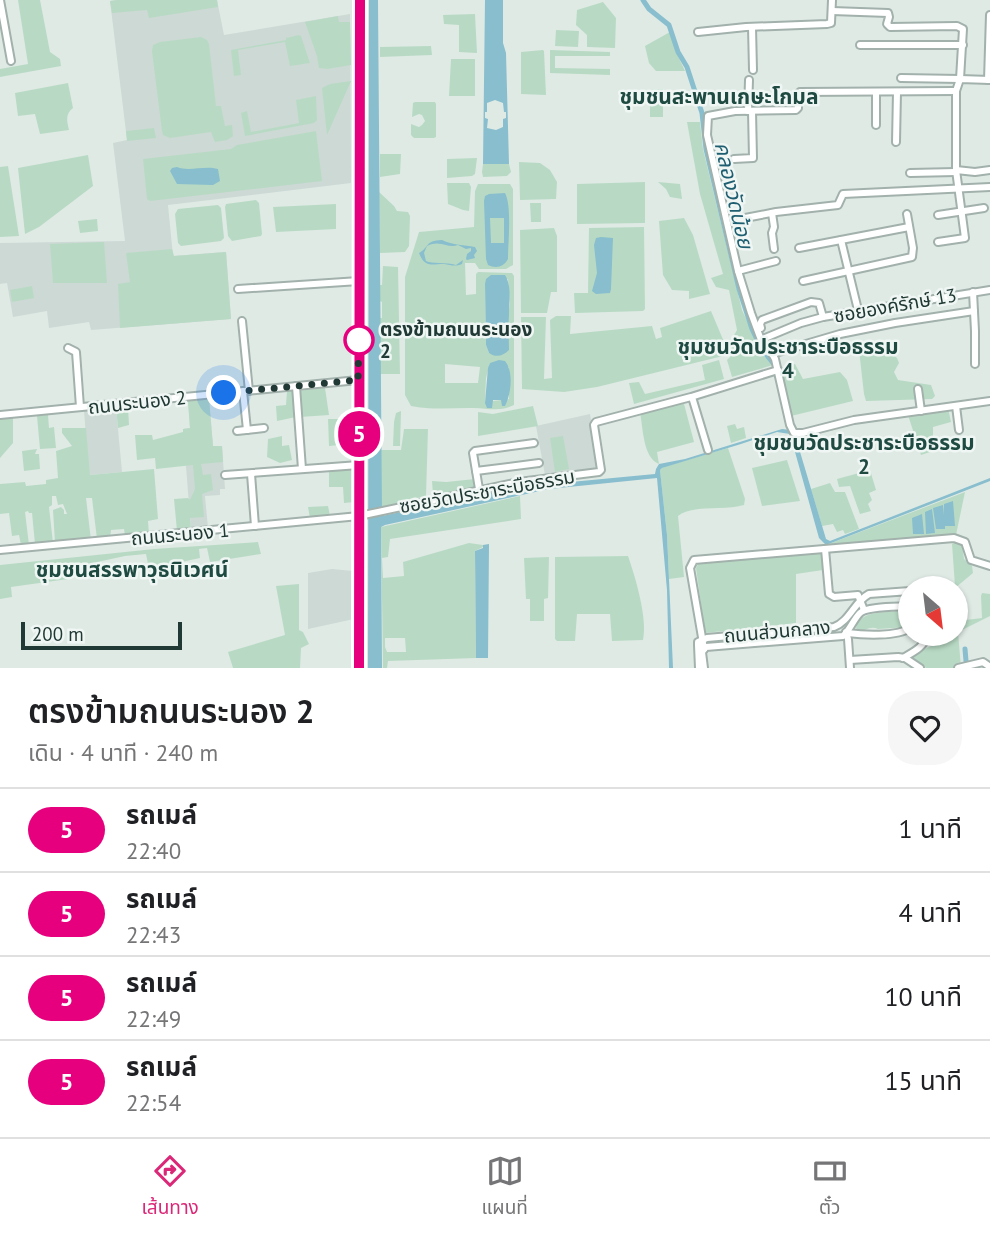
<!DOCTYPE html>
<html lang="th">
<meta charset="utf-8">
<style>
body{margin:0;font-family:"PT Sans","Noto Sans Thai",sans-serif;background:#f6f6f6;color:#202124;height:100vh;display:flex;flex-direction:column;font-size:26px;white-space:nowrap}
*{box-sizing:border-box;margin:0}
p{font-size:23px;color:#757577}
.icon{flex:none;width:38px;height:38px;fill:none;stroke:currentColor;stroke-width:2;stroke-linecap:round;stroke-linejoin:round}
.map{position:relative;height:668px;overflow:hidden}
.side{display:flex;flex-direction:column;background:#fff;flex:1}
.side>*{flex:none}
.badge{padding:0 14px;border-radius:23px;font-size:24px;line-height:46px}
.needle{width:46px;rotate:152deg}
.buttons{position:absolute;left:898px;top:576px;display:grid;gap:14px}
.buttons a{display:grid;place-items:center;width:70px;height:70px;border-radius:50%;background:#fff;box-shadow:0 2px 5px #0004;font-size:35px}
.scale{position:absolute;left:21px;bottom:18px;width:161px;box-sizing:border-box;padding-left:7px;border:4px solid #213934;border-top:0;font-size:19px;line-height:24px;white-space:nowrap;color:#213934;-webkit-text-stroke:5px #eff6f3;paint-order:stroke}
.you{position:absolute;width:35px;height:35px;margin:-18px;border:5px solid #fff;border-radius:50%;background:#1a73e8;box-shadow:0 0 0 10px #1a73e833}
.map>.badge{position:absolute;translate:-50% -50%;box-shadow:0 0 0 4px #fff}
.round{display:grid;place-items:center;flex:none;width:74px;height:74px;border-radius:28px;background:#f6f6f6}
.summary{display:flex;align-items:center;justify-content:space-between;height:119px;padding:0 28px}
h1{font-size:33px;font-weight:600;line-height:52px}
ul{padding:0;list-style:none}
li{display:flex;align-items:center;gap:21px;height:84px;padding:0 28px;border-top:2px solid #e0e0e0}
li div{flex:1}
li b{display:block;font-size:26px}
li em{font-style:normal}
li .badge{min-width:77px;font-weight:700;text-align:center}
.menu{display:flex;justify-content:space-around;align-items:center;height:98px;border-top:2px solid #e0e0e0;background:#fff;font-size:19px;color:#757577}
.menu a{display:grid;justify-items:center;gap:4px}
.menu .active{color:#db2777}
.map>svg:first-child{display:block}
</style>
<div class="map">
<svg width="990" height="668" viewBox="0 0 990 668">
<rect width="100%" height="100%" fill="#dfeae5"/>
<!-- built -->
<g fill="#cdd9d5">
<polygon points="117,0 217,0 224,35 350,14 351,183 168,205 173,256 226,252 231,319 91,330 89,322 49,328 47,311 13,317 7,283 0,284 0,243 125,241 113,143 127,140 110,1"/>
<polygon points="209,399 213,446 222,446 225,489 220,489 220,495 205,496 208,528 191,529 183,429 190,428 188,401"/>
<polygon points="116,408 122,472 89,475 84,411"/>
<polygon points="590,414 599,467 596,470 545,475 536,426"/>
<polygon points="332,569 353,571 354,619 308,629 308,573"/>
</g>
<!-- green -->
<g fill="#b8dac4" fill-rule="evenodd">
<polygon points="18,0 40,0 50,52 60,59 61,66 0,77 0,69 28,64"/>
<polygon points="117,0 217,0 218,7 149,18 147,10 112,13 110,1"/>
<polygon points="603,2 616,18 615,48 587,47 587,35 576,25 577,10"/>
<polygon points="475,14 477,53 459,52 459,25 444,24 443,15"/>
<polygon points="338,16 339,22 350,22 351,65 327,69 319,68 317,56 305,22"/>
<polygon points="556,30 579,31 578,47 555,46"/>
<polygon points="670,32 676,52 685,71 656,71 649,63 645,46"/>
<polygon points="299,35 301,36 310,63 290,66 285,42 238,50 241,75 234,76 231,50 286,40 286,38"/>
<polygon points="201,37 207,40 209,44 216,106 221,106 225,126 232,125 233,136 227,140 215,142 211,132 170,138 163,135 162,131 152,51 153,45 160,42"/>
<polygon points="431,46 432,55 380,57 380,47"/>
<polygon points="543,50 544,51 546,95 521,94 521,52"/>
<polygon points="550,50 610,52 610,56 555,56 555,68 610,69 610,75 550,73"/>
<polygon points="451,59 475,59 475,96 449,96"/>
<polygon points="351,81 327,135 322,88 330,84"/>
<path d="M 68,83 L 73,108 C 65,114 67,121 69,130 L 40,134 L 35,114 L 18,116 L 15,93 Z"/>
<polygon points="663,89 663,117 650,117 650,90"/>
<polygon points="316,96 317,120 314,123 245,136 241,113 247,111 251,132 299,123 296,100"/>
<polygon points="415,102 435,102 436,104 436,137 434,138 414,138 411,135 411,124 419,127 422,125 425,121 422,115 419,114 412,117 413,103"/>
<polygon points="687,122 700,122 703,149 742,310 763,355 773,365 732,377 727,360 733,354 729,344 737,330 729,290 716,287 711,278 723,274 700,194"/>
<polygon points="154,128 156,138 127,141 126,131"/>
<polygon points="316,131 322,181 150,201 147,199 143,159 231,149 237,145"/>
<polygon points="380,154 401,154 400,174 380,177"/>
<polygon points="88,155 93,186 39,227 25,234 18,168"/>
<polygon points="477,158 475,174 472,176 447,178 447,159"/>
<polygon points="519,162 540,163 550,170 557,182 556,199 520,200"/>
<polygon points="483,164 509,164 511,172 507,176 483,177 482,172"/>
<polygon points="8,166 19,236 0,237 0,167"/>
<polygon points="645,182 645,223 577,224 577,184"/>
<polygon points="658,182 680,184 682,199 670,197 666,189"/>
<polygon points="447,183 469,183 471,187 469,211 463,210 448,204"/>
<path d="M 478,184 L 510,184 L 513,189 L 513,265 L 506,269 L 479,269 L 475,263 L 465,263 L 466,295 L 476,294 L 476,274 L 478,272 L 512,273 L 514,276 L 514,405 C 498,413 486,407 469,408 C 450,408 430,410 411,406 L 405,395 L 405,277 L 419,232 L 474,227 L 475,191 ZM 508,279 L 510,304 L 501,355 L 489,353 L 486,345 L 485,284 ZM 490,363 L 509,367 L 509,399 L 485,402 L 486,378 ZM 445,364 L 480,367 L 478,383 L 445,383 Z"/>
<polygon points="379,192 394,206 397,211 408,212 410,216 409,246 405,252 380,253"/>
<polygon points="256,200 259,203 262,234 261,236 232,241 228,236 225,207 226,204"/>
<polygon points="530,203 541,203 541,222 531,222"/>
<polygon points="336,204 336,229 276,232 273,207"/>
<polygon points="218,205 221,208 224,238 221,241 181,246 178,243 175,214 178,209"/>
<polygon points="684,218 693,235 710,294 689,299 689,291 672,290 663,275 659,221"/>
<polygon points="97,219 98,231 80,233 78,221"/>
<polygon points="644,227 645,309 643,311 575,313 574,293 588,293 589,228"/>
<polygon points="554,228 557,236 557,292 551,292 547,313 521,313 520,230"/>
<polygon points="104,242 107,283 53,283 50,244"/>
<polygon points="172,249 174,256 226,252 231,319 120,328 118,284 130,282 126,253"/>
<polygon points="383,266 398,267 400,374 380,374 380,318 382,318 382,302 380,301 380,285 382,285"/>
<polygon points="32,286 34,298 12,302 10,290"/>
<polygon points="711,311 727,349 727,352 723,356 597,387 564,392 522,389 521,317 546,317 544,379 552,378 550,320 556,316 571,316 570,334 652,326 656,339 662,337 660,328"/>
<polygon points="882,345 897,358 899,363 894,372 898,380 931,385 935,396 932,399 866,401 864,394 859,350"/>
<polygon points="719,360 724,379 634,404 629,383 639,382 645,394 705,380 702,365"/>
<polygon points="795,364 803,379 840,372 847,380 853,401 791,416 780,368"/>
<polygon points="325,388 329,415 300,417 298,391"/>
<polygon points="294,390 296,417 277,421 276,406 286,405 287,391"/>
<polygon points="209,399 213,446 222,446 223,462 201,464 203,475 211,474 213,490 202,494 204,517 190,518 191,529 177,531 174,499 188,498 190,500 195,489 193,465 156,469 155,458 137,460 135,435 152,435 153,440 183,432 183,429 190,428 188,401"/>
<path d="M 683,400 L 694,442 L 657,452 L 659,464 C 643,458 643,428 640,412 Z"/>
<polygon points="533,406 538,426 478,436 478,412 493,414"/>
<polygon points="128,407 129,425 118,428 116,408"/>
<polygon points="948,408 951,422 933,427 933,451 921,455 908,415"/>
<polygon points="401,411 400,446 393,446 394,422 396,413"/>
<polygon points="48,415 49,428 54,427 56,448 40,449 37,416"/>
<polygon points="13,418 13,443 0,458 0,419"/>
<polygon points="328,419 352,419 352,430 339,431 339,445 329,446"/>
<polygon points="735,424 737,429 744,427 746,438 731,443 727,426"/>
<polygon points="62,428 86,428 90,475 154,469 158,519 148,521 149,534 125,536 124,529 111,530 110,538 97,539 92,498 86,498 91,540 55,543 53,510 61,507 64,510 64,514 67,514 63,504 58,505 56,496 52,496 52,505 49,507 53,543 35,544 32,513 29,513 28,511 25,512 29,545 21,545 19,535 12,536 9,513 0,514 0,484 25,482 26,486 46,484 46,480 58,478 56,451 72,446 62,433"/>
<polygon points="404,429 428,429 426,496 381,507 381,450 401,450"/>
<polygon points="282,436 282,446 289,445 292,460 280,463 267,457 268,439"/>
<polygon points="563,436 569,469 555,472 550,438"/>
<path d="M 728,448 L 745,499 L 744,505 C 725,511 693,504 678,516 L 684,577 L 669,579 L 667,535 L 660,470 L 662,468 L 667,466 Z"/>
<polygon points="37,449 35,454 39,454 40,469 24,471 22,451"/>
<polygon points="787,460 800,501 762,506 752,468"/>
<polygon points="354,468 354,502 344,503 343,487 329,487 329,469"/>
<polygon points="870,470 876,490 869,493 872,500 868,504 871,511 860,514 850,486 839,487 837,479"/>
<polygon points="475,479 476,487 433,495 432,481 446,482"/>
<polygon points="830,483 835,492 845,492 859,529 845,534 843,530 837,532 833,524 822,526 811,489"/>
<polygon points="965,492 956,535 834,546 826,545"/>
<path d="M 520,496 L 521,519 L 390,539 L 388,557 L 382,558 L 383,578 L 404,576 L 403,562 L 469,543 L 483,545 L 483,547 L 475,551 L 476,658 L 388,661 L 387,668 L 383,668 L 381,527 ZM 385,638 L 405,638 L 406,652 L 387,652 L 385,647 Z"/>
<polygon points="328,506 330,516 310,518 308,507"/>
<polygon points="258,542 261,554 210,562 207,548 199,549 200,558 149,569 146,554 125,556 74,567 75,576 68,577 68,579 11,587 12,597 0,599 0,565 154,549"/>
<polygon points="956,542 962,543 964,559 972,566 973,573 955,588 950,588 955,586 952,544"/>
<polygon points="821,553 823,570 796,574 796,623 705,633 696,568 698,564 712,562"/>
<path d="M 628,556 C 635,576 648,619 643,640 L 612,641 L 610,614 L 577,614 L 575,641 L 557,641 L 555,639 L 555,557 Z"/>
<polygon points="549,557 548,598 544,599 544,621 530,621 530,599 526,599 524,558"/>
<polygon points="299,584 299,630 303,632 309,644 301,648 300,668 233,668 228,652 285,635 276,586"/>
<polygon points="982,593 990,594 990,616 958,632 961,668 926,668 911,656 945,639 943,634 956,634 956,598 958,621 982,618 981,596"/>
<path d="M 900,611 L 910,614 L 910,624 L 908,627 L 878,629 C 872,626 865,629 860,633 L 856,628 C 860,610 884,613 900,611 Z"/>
</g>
<!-- water -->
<g fill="#88becd" fill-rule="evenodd">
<polygon points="369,0 378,0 382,516 518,487 655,474 656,469 659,464 685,459 782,429 791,430 795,435 826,539 830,541 990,478 990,481 826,545 819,538 790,434 777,432 741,444 662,468 660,470 667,535 673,668 669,668 667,590 657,478 549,489 385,525 381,527 382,668 368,668"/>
<path d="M 485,0 L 503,0 L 503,43 L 506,53 L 509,164 L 483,164 ZM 495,100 L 503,103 L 504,112 L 506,112 L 506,118 L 503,119 L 503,127 L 496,130 L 487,128 L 488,119 L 485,118 L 485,112 L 487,112 L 487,103 Z"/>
<path d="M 177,167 C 190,172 204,165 218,169 L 220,181 L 213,185 L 177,184 L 170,171 L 172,168 Z"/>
<path d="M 505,193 C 512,206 508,242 508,259 C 504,267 496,269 488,265 L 486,259 L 484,201 L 485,196 L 489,194 ZM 490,218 L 504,218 L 504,243 L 491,243 Z"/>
<polygon points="601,237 613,238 611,289 610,293 596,294 592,291 597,273 594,245 596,238"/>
<path d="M 442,240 C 453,245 464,245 475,247 L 477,251 L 474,255 L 475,258 L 467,260 L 466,259 L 467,254 L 471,251 L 471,248 L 466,249 L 458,245 C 447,249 441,239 427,246 L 424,253 L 426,261 C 432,264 446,262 456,265 L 463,260 L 462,264 C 455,267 451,265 444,264 C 431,264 425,268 419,253 C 430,247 424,241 442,240 Z"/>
<path d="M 491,275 L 505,275 C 512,286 509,302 509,315 C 508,327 509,339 509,350 C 503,356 496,358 489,353 L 486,345 L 485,284 L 486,279 Z"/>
<path d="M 499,360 L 505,361 C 514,372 511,394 505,406 L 502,406 L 501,400 L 493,400 L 492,408 L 487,408 L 485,403 L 488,368 L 490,363 Z"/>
<polygon points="953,501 955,526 945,526 945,529 936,529 933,508 943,505 944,515 944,504"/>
<polygon points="932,509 935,533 926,534 925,512"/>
<polygon points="922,514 924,534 913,534 912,518"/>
<polygon points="489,544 488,658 476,658 475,551 483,548 483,545"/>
</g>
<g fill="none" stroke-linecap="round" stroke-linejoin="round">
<!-- canal -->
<g stroke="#88becd" stroke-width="5">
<polyline points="643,0 649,9 669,25 678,52 687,67 702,113 706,149 739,289 752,329 761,348 773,363"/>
<polyline points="965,649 966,661"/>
</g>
<defs>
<g id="minor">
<polyline points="0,0 11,61"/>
<polyline points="832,11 888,13 889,17 887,24 890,27 957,26 963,29 960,79 901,78"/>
<polyline points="752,27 753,70"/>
<polyline points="698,32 746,27 827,24 831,23 832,0"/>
<polyline points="860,45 963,45"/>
<polyline points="988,80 990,15"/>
<polyline points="956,91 800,92 798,94 798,108 796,110 735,111 708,116 707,135 738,271 751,313 761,340 769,348 775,359 790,425 794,433 803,433 854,420 990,401"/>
<polyline points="876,92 876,125"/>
<polyline points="748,111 749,80"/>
<polyline points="896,142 897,92"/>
<polyline points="734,159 753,158 752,111"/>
<polyline points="956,170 975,172 990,170"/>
<polyline points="910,173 956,172"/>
<polyline points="772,213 774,227 772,233 774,249"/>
<polyline points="938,215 984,208"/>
<polyline points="740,219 776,212 838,205 843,194 990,187"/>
<polyline points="841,240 858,310"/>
<polyline points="938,242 965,238 956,170 956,91 960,79 990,80"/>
<polyline points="799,248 909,227"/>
<polyline points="738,271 776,261"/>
<polyline points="803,281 912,257 913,248 907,214"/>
<polyline points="238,289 359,281"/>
<polyline points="973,292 975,331 975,364"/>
<polyline points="242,321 249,391"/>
<polyline points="761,328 760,324 762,320 811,302 819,303 823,317"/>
<polyline points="763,341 765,338 801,323 823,317 990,290"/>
<polyline points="68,348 76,352 80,407"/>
<polyline points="772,354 840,334 895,323 974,311"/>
<polyline points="296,386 302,469"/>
<polyline points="918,389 921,411"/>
<polyline points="243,391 247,430"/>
<polyline points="692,397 708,450"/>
<polyline points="956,406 959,430"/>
<polyline points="0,415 358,380"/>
<polyline points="237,431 264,428"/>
<polyline points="476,471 539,463"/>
<polyline points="251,474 255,526"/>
<polyline points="225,475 359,465"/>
<polyline points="479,489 473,453 475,451 534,443"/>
<polyline points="825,549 829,594 834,597 858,595 864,610"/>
<polyline points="0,550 359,516 519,482 599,472 601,470 594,425 596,422 691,397 778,370"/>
<polyline points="846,632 848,639 850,668"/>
<path d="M 847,633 C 863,635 897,637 910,628"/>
<polyline points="704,649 690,568 694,560 954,538 965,542 971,560 990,566"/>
<path d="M 903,658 C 915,651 924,647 928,634"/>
<polyline points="850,660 898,657 905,658 920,668"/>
<path d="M 699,668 L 698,645 L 698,642 L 707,638 L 834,627 C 850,621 854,602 869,594 L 910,591"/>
<path d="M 704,668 L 702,652 L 706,647 L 843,636 C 850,630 853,620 860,613 C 867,606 899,607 910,606"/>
<polyline points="958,668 983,662 990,667"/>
</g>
<polyline id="secondary" points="359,668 360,0"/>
</defs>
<!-- minor casing -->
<use href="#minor" stroke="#a2b1ac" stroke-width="10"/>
<!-- secondary casing -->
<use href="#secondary" stroke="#9fb5ae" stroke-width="12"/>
<!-- minor -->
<use href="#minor" stroke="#fff" stroke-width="6"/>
<!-- secondary -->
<use href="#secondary" stroke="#fff" stroke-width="9"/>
</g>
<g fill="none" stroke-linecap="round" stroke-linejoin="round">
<defs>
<polyline id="line" points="359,668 360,0"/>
</defs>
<!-- line casing -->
<use href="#line" stroke="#fff" stroke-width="16"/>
<!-- line -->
<use href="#line" stroke="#e6007e" stroke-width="10"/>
<!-- walk -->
<polyline stroke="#213934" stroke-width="7" stroke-dasharray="0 12.6" points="224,393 358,380 359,331 359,340"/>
</g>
<!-- markers -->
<circle fill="#fff" stroke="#e6007e" stroke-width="3.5" cx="359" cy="340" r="14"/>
<g text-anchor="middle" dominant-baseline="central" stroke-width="5" stroke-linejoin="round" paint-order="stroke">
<!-- street labels -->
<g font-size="19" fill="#213934" stroke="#eff6f3">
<text transform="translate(895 305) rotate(-10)">ซอยองค์รักษ์ 13</text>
<text transform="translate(137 402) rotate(-6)">ถนนระนอง 2</text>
<text transform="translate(487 491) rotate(-10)">ซอยวัดประชาระบือธรรม</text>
<text transform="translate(180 534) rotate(-5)">ถนนระนอง 1</text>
<text transform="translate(777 631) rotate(-5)">ถนนส่วนกลาง</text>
</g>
<!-- stop labels -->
<g font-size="19" font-weight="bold" fill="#213934" stroke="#eff6f3" text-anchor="start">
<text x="380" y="329">ตรงข้ามถนนระนอง<tspan x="380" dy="22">2</tspan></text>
</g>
<!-- neighbourhood labels -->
<g font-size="21" font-weight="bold" fill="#1e4a42" stroke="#eff6f3">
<text x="719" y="96">ชุมชนสะพานเกษะโกมล</text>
<text x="788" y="346">ชุมชนวัดประชาระบือธรรม<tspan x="788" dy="24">4</tspan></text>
<text x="864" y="442">ชุมชนวัดประชาระบือธรรม<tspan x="864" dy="24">2</tspan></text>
<text x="132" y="569">ชุมชนสรรพาวุธนิเวศน์</text>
</g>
<!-- water labels -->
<g font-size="21" font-style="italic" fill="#1e5e71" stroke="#eff6f3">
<text transform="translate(734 195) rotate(77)">คลองวัดน้อย</text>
</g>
</g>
</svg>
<div class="buttons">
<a><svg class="needle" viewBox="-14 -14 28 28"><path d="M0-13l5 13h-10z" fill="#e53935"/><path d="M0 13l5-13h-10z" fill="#757577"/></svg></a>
</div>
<div class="scale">200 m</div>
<div class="you" style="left:224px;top:393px"></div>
<b class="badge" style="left:359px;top:434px;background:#e6007e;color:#fff">5</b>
</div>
<section class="side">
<div class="summary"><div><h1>ตรงข้ามถนนระนอง 2</h1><p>เดิน · 4 นาที · 240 m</p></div><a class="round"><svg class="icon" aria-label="heart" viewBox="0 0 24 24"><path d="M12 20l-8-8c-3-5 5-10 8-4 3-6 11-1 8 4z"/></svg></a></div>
<ul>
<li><span class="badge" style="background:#e6007e;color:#fff">5</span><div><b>รถเมล์</b><p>22:40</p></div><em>1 นาที</em></li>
<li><span class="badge" style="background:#e6007e;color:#fff">5</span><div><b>รถเมล์</b><p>22:43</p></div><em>4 นาที</em></li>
<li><span class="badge" style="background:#e6007e;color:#fff">5</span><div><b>รถเมล์</b><p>22:49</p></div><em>10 นาที</em></li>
<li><span class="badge" style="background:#e6007e;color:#fff">5</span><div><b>รถเมล์</b><p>22:54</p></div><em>15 นาที</em></li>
</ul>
</section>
<nav class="menu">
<a class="active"><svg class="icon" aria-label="directions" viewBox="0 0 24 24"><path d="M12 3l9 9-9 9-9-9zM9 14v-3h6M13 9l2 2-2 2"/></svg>เส้นทาง</a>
<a><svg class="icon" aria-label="map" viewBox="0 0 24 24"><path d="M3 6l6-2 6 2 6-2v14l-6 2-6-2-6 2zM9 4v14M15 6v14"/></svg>แผนที่</a>
<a><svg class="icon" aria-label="tickets" viewBox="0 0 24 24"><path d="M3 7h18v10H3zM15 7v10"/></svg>ตั๋ว</a>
</nav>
